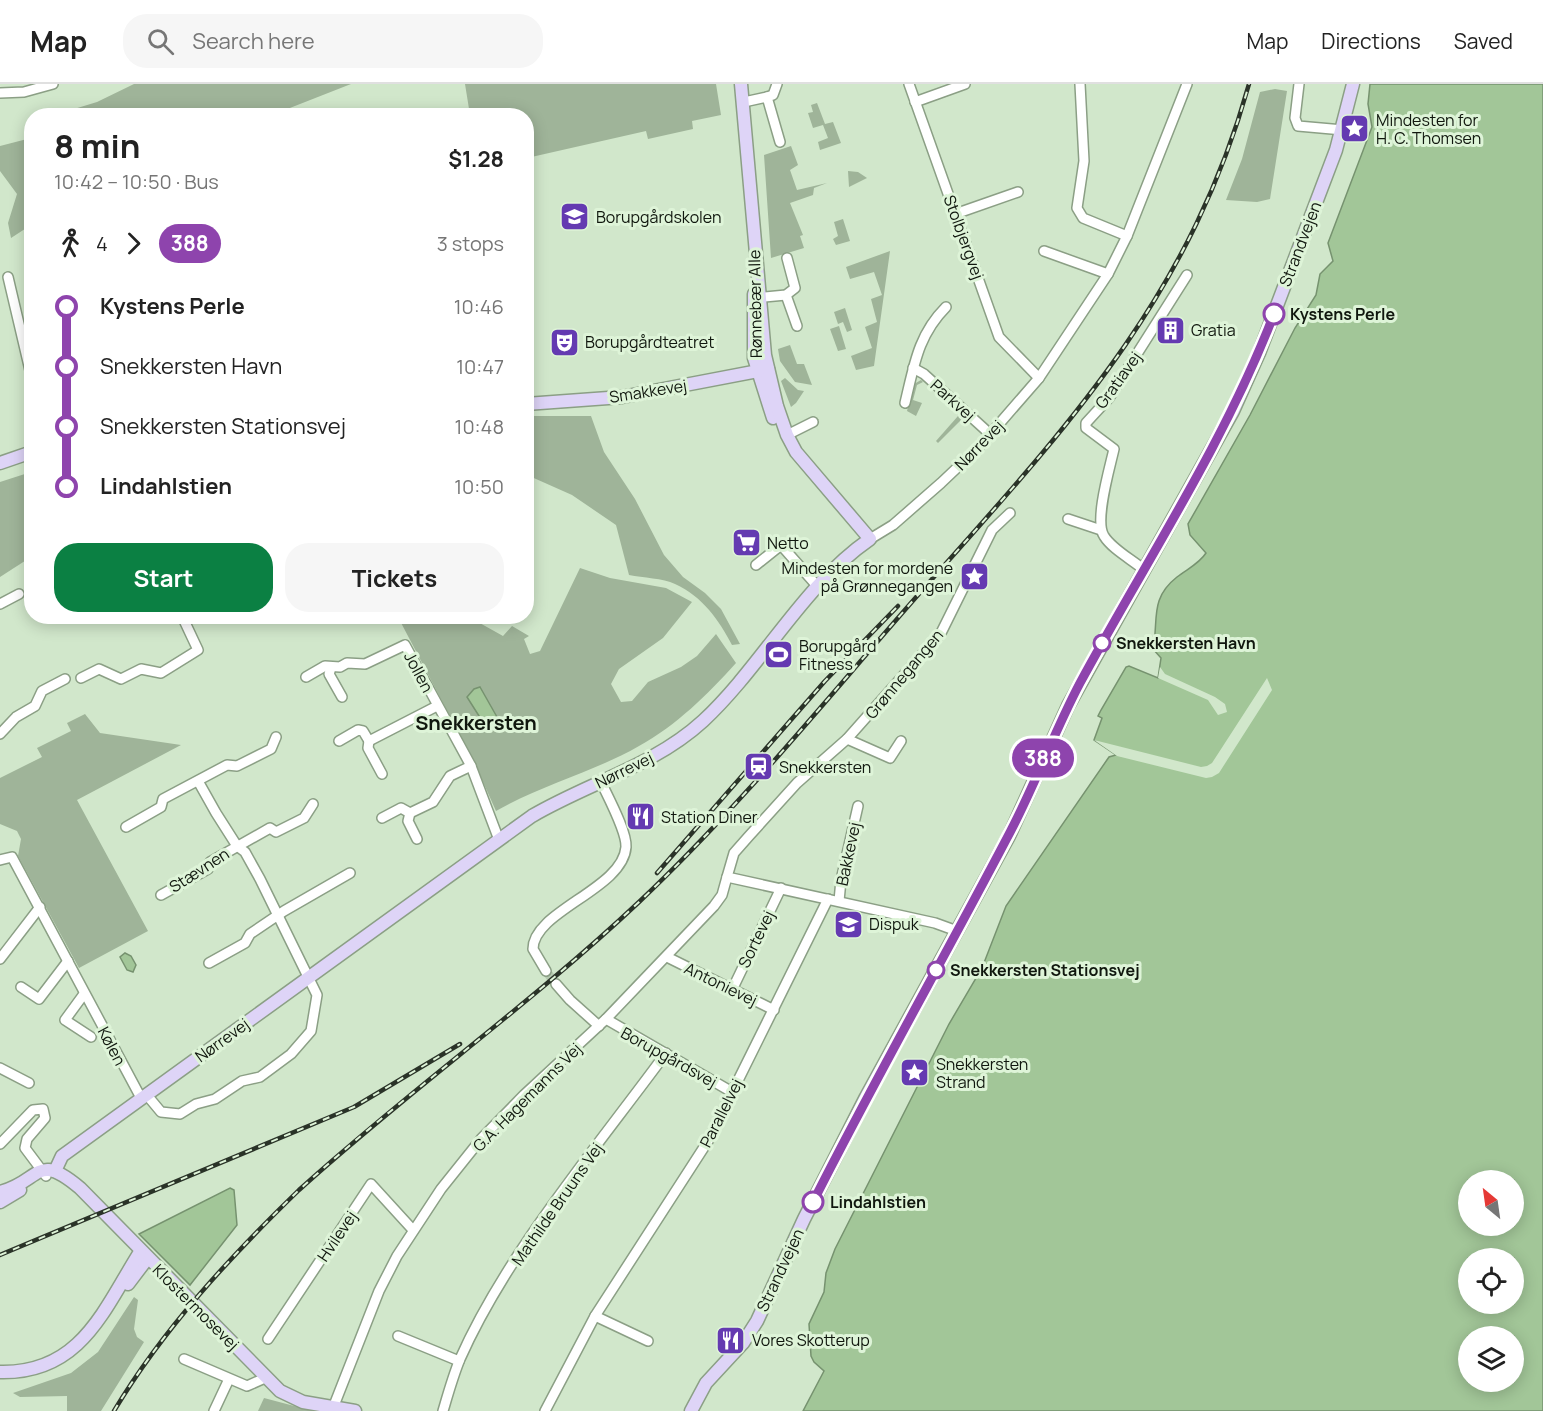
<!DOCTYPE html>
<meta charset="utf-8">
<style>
body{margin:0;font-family:Manrope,sans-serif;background:#f6f6f6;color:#222;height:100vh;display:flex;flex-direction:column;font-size:22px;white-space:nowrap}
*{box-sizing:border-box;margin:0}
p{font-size:20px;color:#767676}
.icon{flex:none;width:33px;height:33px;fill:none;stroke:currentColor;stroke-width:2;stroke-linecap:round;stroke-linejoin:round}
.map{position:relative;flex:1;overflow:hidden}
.side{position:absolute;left:24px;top:24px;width:510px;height:516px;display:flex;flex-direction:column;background:#fff;border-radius:24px;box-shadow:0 3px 15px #0003}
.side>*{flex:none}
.badge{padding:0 12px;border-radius:20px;font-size:21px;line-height:39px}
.needle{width:39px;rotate:331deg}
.tools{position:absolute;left:1458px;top:1086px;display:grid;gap:12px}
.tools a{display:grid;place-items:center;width:66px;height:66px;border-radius:50%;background:#fff;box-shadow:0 3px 15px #0003;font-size:30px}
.map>.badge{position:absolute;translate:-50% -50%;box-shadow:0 0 0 3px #fff}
.legs{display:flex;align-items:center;gap:9px;height:66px;padding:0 30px;font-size:20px}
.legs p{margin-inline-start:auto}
.headline{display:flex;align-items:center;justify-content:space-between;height:102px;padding:0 30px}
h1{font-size:33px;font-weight:700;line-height:45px}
.cta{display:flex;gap:12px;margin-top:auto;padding:12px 30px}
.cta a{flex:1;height:69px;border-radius:24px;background:#0b8043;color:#fff;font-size:24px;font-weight:700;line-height:69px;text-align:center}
.cta a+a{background:#f6f6f6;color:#222}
ul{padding:0 30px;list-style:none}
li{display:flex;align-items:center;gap:21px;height:60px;font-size:22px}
li i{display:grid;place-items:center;width:9px;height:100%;margin:0 8px;background:currentColor}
li i::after{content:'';width:15px;height:15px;margin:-8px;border:4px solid;border-radius:50%;background:#fff}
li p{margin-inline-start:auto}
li:first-child i{background:linear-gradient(#0000 50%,currentColor 0)}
li:last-child i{background:linear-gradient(currentColor 50%,#0000 0)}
header{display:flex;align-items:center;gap:36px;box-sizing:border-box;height:84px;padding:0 30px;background:#fff;border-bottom:2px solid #e0e0e0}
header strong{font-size:28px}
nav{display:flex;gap:33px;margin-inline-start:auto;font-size:21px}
.search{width:420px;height:54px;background:#f6f6f6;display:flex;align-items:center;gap:15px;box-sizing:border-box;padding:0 21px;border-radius:24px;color:#767676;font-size:22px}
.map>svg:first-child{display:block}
</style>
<header>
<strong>Map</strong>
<div class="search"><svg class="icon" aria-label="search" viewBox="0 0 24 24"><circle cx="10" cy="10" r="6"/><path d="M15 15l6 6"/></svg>Search here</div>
<nav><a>Map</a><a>Directions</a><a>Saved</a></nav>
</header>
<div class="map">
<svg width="1543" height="1327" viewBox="0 0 1543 1327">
<rect width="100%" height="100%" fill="#d1e7cb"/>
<!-- green -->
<g fill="#9fb499">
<polygon points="134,0 351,0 272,31 63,32 61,29 97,18"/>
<polygon points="465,0 716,0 721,31 692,37 693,45 648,55 646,47 527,74 526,32 470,31"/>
<polygon points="1275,5 1287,7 1270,115 1257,118 1226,116 1242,75 1260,8"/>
<polygon points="817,19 825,40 833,38 841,59 820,66 818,58 828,54 823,41 813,44 808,29 813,28 811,21"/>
<polygon points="31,54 31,141 11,154 8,139 17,110 0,87 0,62"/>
<polygon points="791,62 798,81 790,86 797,106 827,99 814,104 813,111 790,119 803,151 800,152 804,164 771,174 764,71"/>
<polygon points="848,87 858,88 867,94 849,103"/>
<polygon points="843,135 850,157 836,161 833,155 838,152 834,138"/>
<polygon points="890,167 874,282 856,286 851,272 872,264 865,243 877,238 871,215 882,211 874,188 850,195 846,183"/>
<polygon points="845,224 852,246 847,248 843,238 838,240 834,228"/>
<polygon points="839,242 846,265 838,267 830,245"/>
<polygon points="790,261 797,280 804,280 812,301 795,298 780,277 778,265"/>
<polygon points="785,294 798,306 804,307 796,319 791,323 781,297"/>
<polygon points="921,296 923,298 917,301 913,316 922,319 916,332 907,327 914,300"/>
<path d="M 527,332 L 591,332 L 604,368 L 635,415 L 664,471 L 683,493 L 705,509 L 721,525 L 740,560 L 732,561 C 719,536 703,513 675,500 C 663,494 643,494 629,491 L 616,441 L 572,411 L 527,391 Z"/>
<polygon points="958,332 964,333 938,359 936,357"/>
<polygon points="31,388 31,473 0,493 0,398"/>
<path d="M 580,484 L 610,494 L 666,504 L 692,518 L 663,554 L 619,585 L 611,600 L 621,618 L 632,617 L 648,598 L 681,583 L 697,572 L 716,550 L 736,579 C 707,611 677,641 639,662 C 594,688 541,701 496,727 L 475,680 L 398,533 L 469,533 L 503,552 L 512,542 L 529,552 L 524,555 L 530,570 L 540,567 Z"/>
<polygon points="85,630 100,649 181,661 77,716 148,847 79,884 18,772 21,755 17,747 0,740 0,694 42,673 37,664 71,647 67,639"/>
<polygon points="134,1213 138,1216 134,1245 137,1253 144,1258 101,1327 67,1327 67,1312 20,1313 13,1309 71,1289 98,1268"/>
<polygon points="264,1314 313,1327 258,1327"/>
</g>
<!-- water -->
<g fill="#a2c698" stroke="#76926f" stroke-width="1.5" fill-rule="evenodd">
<path d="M 1370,0 L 1543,0 L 1543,1327 L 803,1327 L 824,1287 L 814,1278 L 811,1272 L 809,1240 L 824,1208 L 826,1189 L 835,1165 L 949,940 L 982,884 L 1006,822 L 1109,673 L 1116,671 L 1094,656 L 1102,634 L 1098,632 L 1101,626 L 1126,583 L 1129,582 L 1158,594 L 1161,574 L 1153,565 C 1159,536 1149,515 1177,493 C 1187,485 1199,480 1206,469 L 1190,451 L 1188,440 L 1250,331 L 1295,244 L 1316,211 L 1320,190 L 1333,177 L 1328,159 L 1372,43 L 1368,20 ZM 1468,1096 L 1514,1096 L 1514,1142 L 1468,1142 ZM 1468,1174 L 1514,1174 L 1514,1220 L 1468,1220 ZM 1468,1252 L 1514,1252 L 1514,1298 L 1468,1298 Z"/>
<polygon points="480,603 497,633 486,643 467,613 474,605"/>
<polygon points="125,869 131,872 136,881 133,888 127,886 120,873"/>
<polygon points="230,1104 234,1106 237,1141 190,1201 139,1150"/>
</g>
<!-- pier -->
<g fill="#d1e7cb">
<polygon points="1160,583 1165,590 1215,613 1225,620 1227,628 1218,631 1208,616 1158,594"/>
<polygon points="1267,594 1272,606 1219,689 1212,693 1206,694 1117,672 1094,656 1201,683 1207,682 1212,679"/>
</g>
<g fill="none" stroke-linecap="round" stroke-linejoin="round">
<!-- street-tunnel -->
<polyline stroke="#b4c8af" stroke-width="9" stroke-dasharray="9 4.5" stroke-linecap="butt" points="546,887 556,900"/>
<defs>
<g id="street">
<polyline points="777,0 773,11 767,13 780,58"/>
<polyline points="909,0 999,253 1039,294"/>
<polyline points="1080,0 1084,77 1077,124 1083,134 1127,152"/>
<polyline points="1299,0 1295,34 1298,42 1343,46"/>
<polyline points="0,9 24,8 53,0"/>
<polyline points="744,18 767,13"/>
<polyline points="915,18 965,0"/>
<polyline points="955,130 1018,108"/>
<polyline points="1044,167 1108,190"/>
<polyline points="8,193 32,295"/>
<polyline points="786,211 797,242"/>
<polyline points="754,214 786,211 795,204 787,174"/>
<polyline points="913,284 924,290 990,350"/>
<path d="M 905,319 C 914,282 918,251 946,223"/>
<polyline points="787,351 813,338"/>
<polyline points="1068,435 1101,446"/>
<polyline points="870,455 893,441 941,399 980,362 1039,294 1108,190 1127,152 1187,0"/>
<polyline points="756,481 781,461 818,503"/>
<path d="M 1143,485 C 1131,475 1112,465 1104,452 C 1094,437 1110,383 1114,365 L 1086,344 L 1086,339 L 1109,314 L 1187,191"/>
<polyline points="0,520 19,510"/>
<polyline points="331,584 329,590 342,613"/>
<polyline points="306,593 325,582 340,583 347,579 365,580 405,561 471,682 499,756"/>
<polyline points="81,594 99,585 121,595 141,585 161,589 198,566 182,532"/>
<polyline points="0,650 16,633 35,622 42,607 65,595"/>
<polyline points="847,655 890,674 901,657"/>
<polyline points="339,657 358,646 363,647 369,657 437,622"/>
<polyline points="369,657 368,664 382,690"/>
<polyline points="410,729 408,737 417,755"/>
<polyline points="382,734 401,724 410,729 433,718 450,692 471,682"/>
<polyline points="126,743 161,723 163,715 227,681 237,682 271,665 276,653"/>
<polyline points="0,776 12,773 141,1014"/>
<polyline points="161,811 208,785 210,778 270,744 276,748 304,734 313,720"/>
<polyline points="839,817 841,796 858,722"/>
<polyline points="957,847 935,839 727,793 734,769 749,752 797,699 847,655 941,549 992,446 1010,429"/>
<polyline points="667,873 774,926"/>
<polyline points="0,875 40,823"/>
<polyline points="209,879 245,859 250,850 284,827 350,789"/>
<path d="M 546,887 L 533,865 C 533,827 623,805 626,763 C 627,748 608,713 601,698"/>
<polyline points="556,900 570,916 599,942"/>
<polyline points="21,903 39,915 68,877"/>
<polyline points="732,906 781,804"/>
<polyline points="84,910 65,936 91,953"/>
<polyline points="606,935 732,1008"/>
<polyline points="0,984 29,999"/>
<polyline points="146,1010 161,1028 180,1030 196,1020 215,1015 242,997 260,993 291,970 311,947 317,911 260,795 245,768 237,762 216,729 198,697"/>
<polyline points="0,1060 33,1026 43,1025 45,1034 27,1055 25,1064 46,1092"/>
<polyline points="595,1232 648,1257"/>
<polyline points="398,1252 459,1277"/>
<polyline points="268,1255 371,1100 413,1146"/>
<polyline points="184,1275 247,1302 265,1294"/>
<polyline points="333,1324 379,1207 397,1172 441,1105 481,1055 524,1011 606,935 714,822 722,811 727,793"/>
<polyline points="214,1327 229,1295"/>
<path d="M 443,1327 C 448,1310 453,1292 460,1275 C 507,1169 597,1063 666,969"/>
<polyline points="545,1327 595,1232 708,1057 828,815"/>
</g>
<g id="secondary">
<polyline points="754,210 754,274 773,334"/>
<polyline points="526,320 622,313 768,285"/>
<polyline points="0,379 32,368"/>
<path d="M 55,1087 L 62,1072 L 532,732 C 588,699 654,682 703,637 C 763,581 802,502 870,455 L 796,368 L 787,351 L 777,322 L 765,271 L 741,0"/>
<path d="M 0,1108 C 41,1098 35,1066 80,1104 L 280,1307 L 303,1318 L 355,1327"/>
<polyline points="0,1118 20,1106"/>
<polyline points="128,1200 147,1175"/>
<path d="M 0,1288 C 81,1290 104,1225 140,1168"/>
<polyline points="691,1327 706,1299 743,1259 757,1237 804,1135 866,1013 1009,752 1068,622 1233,327 1259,269 1336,66 1353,0"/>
</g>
</defs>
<!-- street casing -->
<use href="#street" stroke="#8b9f85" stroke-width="12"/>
<!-- secondary casing -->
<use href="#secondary" stroke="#8b9f85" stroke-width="15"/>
<!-- street -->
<use href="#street" stroke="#fff" stroke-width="9"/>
<!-- secondary -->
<use href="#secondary" stroke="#ded4f7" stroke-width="12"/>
<defs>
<g id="rail">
<polyline points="657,789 825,597 898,522"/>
<polyline points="0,1171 354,1023 460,960"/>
<path d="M 114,1327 C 163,1245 231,1172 299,1106 C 409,1006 531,920 639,818 C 745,718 836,603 933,494 C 1073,337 1191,208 1249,0"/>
</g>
</defs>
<!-- rail casing -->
<use href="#rail" stroke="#2a3328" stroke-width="4.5"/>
<!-- rail -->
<use href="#rail" stroke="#def4d8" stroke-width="2" stroke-dasharray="7" stroke-linecap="butt"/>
</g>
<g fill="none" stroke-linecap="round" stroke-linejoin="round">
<defs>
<path id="line-1" d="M 813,1118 C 875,995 943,876 1007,754 C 1034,704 1053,650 1080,599 C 1146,477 1224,360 1274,230"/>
</defs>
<!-- line-1 casing -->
<use href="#line-1" stroke="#fff" stroke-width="14"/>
<!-- line-1 -->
<use href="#line-1" stroke="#8e44ad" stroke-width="9"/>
</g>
<!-- icons -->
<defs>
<symbol id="sight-square" viewBox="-11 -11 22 22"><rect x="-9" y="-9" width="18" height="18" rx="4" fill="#643ab1" stroke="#def4d8"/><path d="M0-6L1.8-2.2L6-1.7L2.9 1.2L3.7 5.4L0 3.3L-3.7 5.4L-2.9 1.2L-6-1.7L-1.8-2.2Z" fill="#fff"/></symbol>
<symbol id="school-square" viewBox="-11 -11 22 22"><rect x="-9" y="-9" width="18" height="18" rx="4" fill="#643ab1" stroke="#def4d8"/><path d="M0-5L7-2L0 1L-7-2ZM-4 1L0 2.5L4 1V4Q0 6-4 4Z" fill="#fff"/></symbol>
<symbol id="building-square" viewBox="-11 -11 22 22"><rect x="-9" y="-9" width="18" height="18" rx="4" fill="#643ab1" stroke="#def4d8"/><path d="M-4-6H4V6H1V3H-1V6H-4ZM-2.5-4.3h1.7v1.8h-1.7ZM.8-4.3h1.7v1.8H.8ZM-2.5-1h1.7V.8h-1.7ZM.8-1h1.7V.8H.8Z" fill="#fff"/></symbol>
<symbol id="theatre-square" viewBox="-11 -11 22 22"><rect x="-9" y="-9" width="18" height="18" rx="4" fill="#643ab1" stroke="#def4d8"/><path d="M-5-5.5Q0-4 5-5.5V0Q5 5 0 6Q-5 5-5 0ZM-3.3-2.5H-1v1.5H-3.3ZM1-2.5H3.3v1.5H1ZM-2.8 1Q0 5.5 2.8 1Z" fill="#fff"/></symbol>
<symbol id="supermarket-square" viewBox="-11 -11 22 22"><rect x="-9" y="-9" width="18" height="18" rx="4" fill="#643ab1" stroke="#def4d8"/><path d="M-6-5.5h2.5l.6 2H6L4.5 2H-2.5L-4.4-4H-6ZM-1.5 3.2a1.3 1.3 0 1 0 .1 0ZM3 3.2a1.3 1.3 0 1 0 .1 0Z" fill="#fff"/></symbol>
<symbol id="stadium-square" viewBox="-11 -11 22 22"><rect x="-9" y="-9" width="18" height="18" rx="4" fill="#643ab1" stroke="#def4d8"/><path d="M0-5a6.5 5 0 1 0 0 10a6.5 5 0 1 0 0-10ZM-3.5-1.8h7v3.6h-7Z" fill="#fff"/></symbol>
<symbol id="station-square" viewBox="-11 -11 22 22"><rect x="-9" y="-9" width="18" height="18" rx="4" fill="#643ab1" stroke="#def4d8"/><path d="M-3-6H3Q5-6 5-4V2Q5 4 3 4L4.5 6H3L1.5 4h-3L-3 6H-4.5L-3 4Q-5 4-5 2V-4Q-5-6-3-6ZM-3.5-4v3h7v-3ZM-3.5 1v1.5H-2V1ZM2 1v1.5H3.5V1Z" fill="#fff"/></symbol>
<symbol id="restaurant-square" viewBox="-11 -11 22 22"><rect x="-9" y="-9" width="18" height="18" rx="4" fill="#643ab1" stroke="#def4d8"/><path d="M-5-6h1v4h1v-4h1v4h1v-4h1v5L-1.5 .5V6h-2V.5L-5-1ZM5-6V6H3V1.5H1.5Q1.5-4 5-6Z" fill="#fff"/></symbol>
</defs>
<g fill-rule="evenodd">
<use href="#sight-square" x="1338" y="28" width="33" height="33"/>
<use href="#school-square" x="558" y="116" width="33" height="33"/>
<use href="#building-square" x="1154" y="230" width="33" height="33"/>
<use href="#theatre-square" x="548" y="242" width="33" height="33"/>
<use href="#supermarket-square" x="730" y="442" width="33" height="33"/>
<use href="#sight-square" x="958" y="476" width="33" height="33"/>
<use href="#stadium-square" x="762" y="554" width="33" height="33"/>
<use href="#station-square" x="742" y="666" width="33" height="33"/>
<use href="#restaurant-square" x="624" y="716" width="33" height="33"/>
<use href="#school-square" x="832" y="824" width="33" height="33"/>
<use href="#sight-square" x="898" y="972" width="33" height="33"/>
<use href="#restaurant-square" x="714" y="1240" width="33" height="33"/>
</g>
<!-- markers -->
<g fill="#fff" stroke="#8e44ad" stroke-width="3">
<circle cx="1274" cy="230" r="10"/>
<circle cx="1102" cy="559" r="8"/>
<circle cx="936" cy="886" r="8"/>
<circle cx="813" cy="1118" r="10"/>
</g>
<g text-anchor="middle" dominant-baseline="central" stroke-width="6" stroke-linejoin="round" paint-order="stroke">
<!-- poi labels -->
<g font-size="16" fill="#10170e" stroke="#def4d8" text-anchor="start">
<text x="1376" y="36">Mindesten for<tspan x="1376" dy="18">H. C. Thomsen</tspan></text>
<text x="596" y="133">Borupgårdskolen</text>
<text x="1191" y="246">Gratia</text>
<text x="585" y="258">Borupgårdteatret</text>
<text x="767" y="459">Netto</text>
<text x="953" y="484" text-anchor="end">Mindesten for mordene<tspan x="953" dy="18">på Grønnegangen</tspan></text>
<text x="799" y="562">Borupgård<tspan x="799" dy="18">Fitness</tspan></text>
<text x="779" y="683">Snekkersten</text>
<text x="661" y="733">Station Diner</text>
<text x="869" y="840">Dispuk</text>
<text x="936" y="980">Snekkersten<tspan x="936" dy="18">Strand</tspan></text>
<text x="752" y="1256">Vores Skotterup</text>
</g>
<!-- street labels -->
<g font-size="16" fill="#10170e" stroke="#def4d8">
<text transform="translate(964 153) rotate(70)">Stolbjergvej</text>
<text transform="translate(1300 160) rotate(-69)">Strandvejen</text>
<text transform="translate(755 220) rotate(-91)">Rønnebær Alle</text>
<text transform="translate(1118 296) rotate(-54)">Gratiavej</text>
<text transform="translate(648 307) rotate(-9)">Smakkevej</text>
<text transform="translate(953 316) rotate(42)">Parkvej</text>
<text transform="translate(979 361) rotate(-46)">Nørrevej</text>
<text transform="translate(419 588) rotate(62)">Jollen</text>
<text transform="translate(904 590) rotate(-50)">Grønnegangen</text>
<text transform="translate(624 686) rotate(-26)">Nørrevej</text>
<text transform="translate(848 770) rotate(-78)">Bakkevej</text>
<text transform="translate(199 786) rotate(-33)">Stævnen</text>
<text transform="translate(756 855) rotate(-64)">Sortevej</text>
<text transform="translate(721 900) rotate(26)">Antonievej</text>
<text transform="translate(222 956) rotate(-36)">Nørrevej</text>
<text transform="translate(112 962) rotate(62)">Kølen</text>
<text transform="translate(669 973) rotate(29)">Borupgårdsvej</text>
<text transform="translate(527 1013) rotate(-45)">G.A. Hagemanns Vej</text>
<text transform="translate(721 1029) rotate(-63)">Parallelvej</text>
<text transform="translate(557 1120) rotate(-55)">Mathilde Bruuns Vej</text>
<text transform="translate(337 1152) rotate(-56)">Hvilevej</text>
<text transform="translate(780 1186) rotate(-65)">Strandvejen</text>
<text transform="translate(196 1223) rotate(45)">Klostermosevej</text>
</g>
<!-- stop labels -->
<g font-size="16" font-weight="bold" fill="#10170e" stroke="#def4d8" text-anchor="start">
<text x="1290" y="230">Kystens Perle</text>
<text x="1116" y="559">Snekkersten Havn</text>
<text x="950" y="886">Snekkersten Stationsvej</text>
<text x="830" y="1118">Lindahlstien</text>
</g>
<!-- quarter labels -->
<g font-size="20" font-weight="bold" fill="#10170e" stroke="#def4d8">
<text x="476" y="638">Snekkersten</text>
</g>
</g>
</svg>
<div class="tools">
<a><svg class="needle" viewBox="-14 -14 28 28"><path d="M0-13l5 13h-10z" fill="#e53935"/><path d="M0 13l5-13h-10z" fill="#767676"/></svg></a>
<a><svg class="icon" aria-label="locate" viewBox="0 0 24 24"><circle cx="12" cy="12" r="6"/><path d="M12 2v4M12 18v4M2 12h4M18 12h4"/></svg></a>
<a><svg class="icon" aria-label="layers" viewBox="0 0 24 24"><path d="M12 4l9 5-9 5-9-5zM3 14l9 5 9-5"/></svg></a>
</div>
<b class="badge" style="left:1043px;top:674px;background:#8e44ad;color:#fff">388</b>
<section class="side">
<div class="headline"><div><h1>8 min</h1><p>10:42 – 10:50 · Bus</p></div><b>$1.28</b></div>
<div class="legs"><svg class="icon" aria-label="walk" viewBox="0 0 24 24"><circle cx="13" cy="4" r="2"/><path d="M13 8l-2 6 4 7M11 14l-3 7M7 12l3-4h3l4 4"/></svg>4<svg class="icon" aria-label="forward" viewBox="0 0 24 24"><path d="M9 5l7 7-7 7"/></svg><b class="badge" style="background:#8e44ad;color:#fff">388</b><p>3 stops</p></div>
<ul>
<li><i style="color:#8e44ad"></i><b>Kystens Perle</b><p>10:46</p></li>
<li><i style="color:#8e44ad"></i><span>Snekkersten Havn</span><p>10:47</p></li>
<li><i style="color:#8e44ad"></i><span>Snekkersten Stationsvej</span><p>10:48</p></li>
<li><i style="color:#8e44ad"></i><b>Lindahlstien</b><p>10:50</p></li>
</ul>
<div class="cta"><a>Start</a><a>Tickets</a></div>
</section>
</div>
